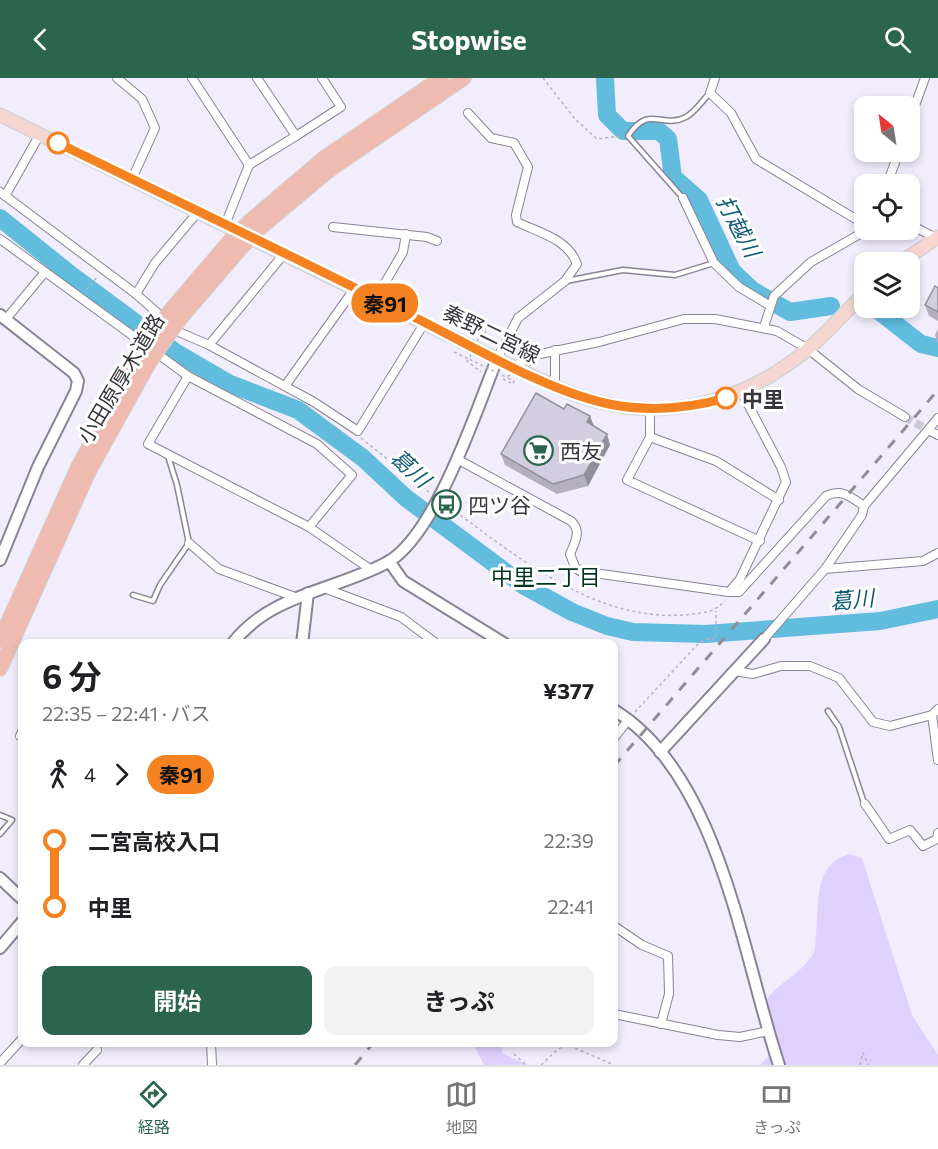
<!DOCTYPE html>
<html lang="ja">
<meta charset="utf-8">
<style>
body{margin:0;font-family:Commissioner,"Noto Sans JP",sans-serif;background:#f2f2f2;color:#202124;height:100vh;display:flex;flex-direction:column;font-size:22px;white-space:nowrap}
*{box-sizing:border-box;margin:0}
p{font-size:20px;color:#757577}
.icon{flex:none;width:33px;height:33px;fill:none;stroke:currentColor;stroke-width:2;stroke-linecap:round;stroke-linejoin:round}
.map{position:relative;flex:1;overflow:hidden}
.sheet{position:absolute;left:18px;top:561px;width:600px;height:408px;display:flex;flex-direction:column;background:#fff;border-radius:12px;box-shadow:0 3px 9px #0003}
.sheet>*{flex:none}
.badge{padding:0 12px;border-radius:20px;font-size:21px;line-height:39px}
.needle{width:39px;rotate:330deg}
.fabs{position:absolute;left:854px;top:18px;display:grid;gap:12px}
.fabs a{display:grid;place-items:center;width:66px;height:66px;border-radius:12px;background:#fff;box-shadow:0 3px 9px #0003;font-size:30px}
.map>.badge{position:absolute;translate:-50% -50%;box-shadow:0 0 0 3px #fff}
.legs{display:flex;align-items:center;gap:9px;height:66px;padding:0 24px;font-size:20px}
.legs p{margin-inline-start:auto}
.head{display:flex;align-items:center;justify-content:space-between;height:102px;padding:0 24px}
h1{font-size:33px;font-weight:700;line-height:45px}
.button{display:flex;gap:12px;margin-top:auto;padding:12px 24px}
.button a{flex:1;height:69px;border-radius:12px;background:#2b654e;color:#fff;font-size:24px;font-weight:700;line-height:69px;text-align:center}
.button a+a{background:#f2f2f2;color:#202124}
ul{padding:0 24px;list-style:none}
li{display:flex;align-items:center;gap:21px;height:66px;font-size:22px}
li i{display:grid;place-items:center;width:9px;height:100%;margin:0 8px;background:currentColor}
li i::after{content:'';width:15px;height:15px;margin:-8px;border:4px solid;border-radius:50%;background:#fff}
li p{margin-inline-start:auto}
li:first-child i{background:linear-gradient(#0000 50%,currentColor 0)}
li:last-child i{background:linear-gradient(currentColor 50%,#0000 0)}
header{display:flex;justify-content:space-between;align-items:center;height:78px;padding:0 24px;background:#2b654e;color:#fff;font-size:27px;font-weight:700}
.dock{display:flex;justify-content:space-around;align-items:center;height:84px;border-top:2px solid #e0e0e0;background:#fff;font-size:16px;color:#757577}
.dock a{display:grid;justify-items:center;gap:3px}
.dock .on{color:#2b654e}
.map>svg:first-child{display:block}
</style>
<header><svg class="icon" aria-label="back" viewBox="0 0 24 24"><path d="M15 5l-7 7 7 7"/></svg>Stopwise<svg class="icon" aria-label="search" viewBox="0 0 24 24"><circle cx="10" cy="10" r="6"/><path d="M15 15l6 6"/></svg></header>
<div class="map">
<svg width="938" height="987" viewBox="0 0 938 987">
<rect width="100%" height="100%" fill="#f2edfd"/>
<!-- green -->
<g fill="#dfd1fe">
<path d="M 850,776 L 862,780 L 912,937 L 938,977 L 938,987 L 760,987 L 769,977 C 766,967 759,952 760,942 C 762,909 798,902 813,876 C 816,871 815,863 816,857 C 820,826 812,786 850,776 Z"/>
<polygon points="473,965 503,965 502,975 528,987 484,987"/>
</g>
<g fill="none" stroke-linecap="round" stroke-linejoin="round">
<!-- river -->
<g stroke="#61bcde" stroke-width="18">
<polyline points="605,0 607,37 623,53 659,53 668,61 673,99 699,122 732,193 752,212 790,234 831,228"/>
<polyline points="0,140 71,197 175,274 230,306 298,332 363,380 406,420 523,507 572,534 607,548 633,554 706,556 880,543 938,531"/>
<polyline points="875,230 921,266 938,270"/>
</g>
<!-- street-tunnel -->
<polyline stroke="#cdc8d7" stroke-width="8" stroke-dasharray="8 4" stroke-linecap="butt" points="905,339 928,352"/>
<defs>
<g id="lane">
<path d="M 682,119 L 628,58 C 650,25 661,52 686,39 C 695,34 702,23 709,16"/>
<polyline points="566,203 623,192 675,197 714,185"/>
<polyline points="133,517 153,523 160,507 189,465 177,407 168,378"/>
<polyline points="828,633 839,649 864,725"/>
<polyline points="0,737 12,742 0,756"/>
</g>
<g id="street">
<polyline points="117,0 142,21 155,50 132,101"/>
<polyline points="192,0 249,87 296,58 257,0"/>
<polyline points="715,0 710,15 731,35 756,81 864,146"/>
<path d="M 468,35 L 491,60 L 514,65 L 528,89 L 516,137 L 517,144 C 540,155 568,161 577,186 L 565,203 L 518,240 L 497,281"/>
<polyline points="909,44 925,0"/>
<polyline points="296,58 341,29 322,0"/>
<polyline points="887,106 899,74"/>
<polyline points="0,114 136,216 179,254 209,267"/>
<polyline points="5,118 40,56"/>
<polyline points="683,120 714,185 739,209 769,227"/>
<polyline points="909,146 936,160"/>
<polyline points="225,147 249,87"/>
<polyline points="333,149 427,159 437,163"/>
<polyline points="0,161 188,298 317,366 352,397 309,449"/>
<polyline points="284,176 209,267 314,324 358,353 425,244"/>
<polyline points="136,216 155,185 198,134"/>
<polyline points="376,220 403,174 406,156"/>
<polyline points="6,241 45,194"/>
<polyline points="764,249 774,218 811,184 867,152"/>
<polyline points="514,289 530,278 599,264 684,241 715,241 777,253 808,271 858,311 905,339"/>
<polyline points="188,298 148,366 309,449 370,491"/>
<polyline points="555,307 555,272"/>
<polyline points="285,308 355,210"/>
<polyline points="650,331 650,359 627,402 760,463"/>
<polyline points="928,352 938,340"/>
<polyline points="650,359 716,383 779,422"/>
<path d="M 457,381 L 571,443 C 582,453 575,464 570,476 L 575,489 L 580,493 L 729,514 L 740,501 L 786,404 L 781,389 L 741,313"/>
<polyline points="189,465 219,491 295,519"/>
<polyline points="825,491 923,483 938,475"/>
<polyline points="324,510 401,539 437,566"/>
<path d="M 729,514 L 739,514 L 826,418 C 841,410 851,419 864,428"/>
<polyline points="764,561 825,491 862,437 864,428 928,352 938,357"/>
<polyline points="734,593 753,596 781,588 810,588 839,600 873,644 890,648 932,637 938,631"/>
<polyline points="932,637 938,682"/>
<polyline points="22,654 20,658 22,659"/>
<polyline points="614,660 629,641"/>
<polyline points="865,726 889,761 910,752 923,768 937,761 938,755"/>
<polyline points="614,848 642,867 668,878 669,916 661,946"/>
<polyline points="614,936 718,957 740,959 768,953"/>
<polyline points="211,964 212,987"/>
<polyline points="0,985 22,961"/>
<polyline points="83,987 97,972"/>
</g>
<g id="secondary">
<polyline points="0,237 74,295 78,303 76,313 38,389 0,482"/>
<polyline points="389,483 403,503 505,566"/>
<path d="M 232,566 C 271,515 335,513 388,484 C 436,456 476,333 497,281"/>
<polyline points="302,566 308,515"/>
<path d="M 614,632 C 720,697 742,877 779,987"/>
<polyline points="660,674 764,561"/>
<polyline points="0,800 22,821"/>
<polyline points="0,870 22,844"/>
</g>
<g id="primary">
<path d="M 0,37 L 497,281 C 533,298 569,318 608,326 C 680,342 752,318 808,271 C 828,254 845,234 864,216"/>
<polyline points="901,184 938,159"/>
</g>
<g id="highway">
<polyline points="250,143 324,80 441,0"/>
<polyline points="260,150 328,93 464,0"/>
<polyline points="170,233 229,164"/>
<polyline points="179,242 240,171"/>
<polyline points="0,562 78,389 139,277"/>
<polyline points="0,591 89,393 149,285"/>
</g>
</defs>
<!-- lane casing -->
<use href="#lane" stroke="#898395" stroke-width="7"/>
<!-- street casing -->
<use href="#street" stroke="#898395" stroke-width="10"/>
<!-- secondary casing -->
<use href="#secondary" stroke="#898395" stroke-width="14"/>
<!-- primary casing -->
<use href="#primary" stroke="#d3d3d4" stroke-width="15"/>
<!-- highway casing -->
<use href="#highway" stroke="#d3d3d4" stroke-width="16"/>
<!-- path -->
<g stroke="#b6b2bf" stroke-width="1.5" stroke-dasharray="3 3" stroke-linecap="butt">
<polyline points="543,0 575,41 597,61 621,58"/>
<polyline points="87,212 97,199"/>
<polyline points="479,260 484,249 487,251 482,260"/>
<polyline points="454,274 469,281 467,283 481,294"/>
<polyline points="503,301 513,306 514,303 506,299"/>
<polyline points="361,360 430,415"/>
<path d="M 446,427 C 516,477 592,543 683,537 C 701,535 712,536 725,523"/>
<polyline points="635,634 697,567 703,562 716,560 716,533"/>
<polyline points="514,976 526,987"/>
<polyline points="541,987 558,971 568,967 614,987"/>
<polyline points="860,987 863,975 868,987"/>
</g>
<!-- lane -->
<use href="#lane" stroke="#fff" stroke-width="4"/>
<!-- street -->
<use href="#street" stroke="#fff" stroke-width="8"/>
<!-- secondary -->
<use href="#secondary" stroke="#fff" stroke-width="10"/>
<!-- primary -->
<use href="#primary" stroke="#f5d6d0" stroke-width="12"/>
<!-- highway -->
<use href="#highway" stroke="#efbab0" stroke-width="14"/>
<!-- rail -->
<g stroke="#908d98" stroke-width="3" stroke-dasharray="10 10" stroke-linecap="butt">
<polyline points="614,688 938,312"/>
<polyline points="355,987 374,964"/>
</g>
<defs>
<g id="highway-bridge">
<polyline points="229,164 250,143"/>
<polyline points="240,171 260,150"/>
<polyline points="139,277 170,233"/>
<polyline points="149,285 179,242"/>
</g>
</defs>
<!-- highway-bridge casing -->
<use href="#highway-bridge" stroke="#d3d3d4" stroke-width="16" stroke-linecap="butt"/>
<!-- path-bridge -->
<polyline stroke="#b6b2bf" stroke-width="1.5" stroke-dasharray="3 3" stroke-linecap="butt" points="479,260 469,281 506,299 537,284"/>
<!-- highway-bridge -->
<use href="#highway-bridge" stroke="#efbab0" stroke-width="14"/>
</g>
<!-- wall -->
<g fill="#b5b0c1">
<polygon points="938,210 938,243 929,238 925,227"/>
<polygon points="938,251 938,266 935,257"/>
<polygon points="564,331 607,356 610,367 588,408 557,416 505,387 501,376"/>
</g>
<!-- shaded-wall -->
<g fill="#93909d">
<polygon points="590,338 594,348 587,344"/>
<polygon points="607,356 610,367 588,408 584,397"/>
</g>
<!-- building -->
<g fill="#d2cde0" stroke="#93909d" stroke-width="1.5">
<polygon points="935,208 938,210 938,234 925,227"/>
<polygon points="536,315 564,331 567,326 590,338 587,344 607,356 584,397 553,406 501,376"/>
</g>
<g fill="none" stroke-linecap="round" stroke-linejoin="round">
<defs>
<path id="line-1" d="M 58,65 C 176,122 293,179 410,237 C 469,266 546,313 609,326 C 649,334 687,331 726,320"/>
</defs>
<!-- line-1 casing -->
<use href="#line-1" stroke="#fff" stroke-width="14"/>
<!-- line-1 -->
<use href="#line-1" stroke="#f58220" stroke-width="9"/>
</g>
<!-- icons -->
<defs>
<symbol id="supermarket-ring" viewBox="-11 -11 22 22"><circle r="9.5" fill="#fff" stroke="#2b654e" stroke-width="1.5"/><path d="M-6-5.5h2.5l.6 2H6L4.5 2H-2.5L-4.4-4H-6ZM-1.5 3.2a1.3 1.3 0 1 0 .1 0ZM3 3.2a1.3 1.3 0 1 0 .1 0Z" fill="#2b654e"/></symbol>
<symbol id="bus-ring" viewBox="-11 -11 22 22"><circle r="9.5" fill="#fff" stroke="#2b654e" stroke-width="1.5"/><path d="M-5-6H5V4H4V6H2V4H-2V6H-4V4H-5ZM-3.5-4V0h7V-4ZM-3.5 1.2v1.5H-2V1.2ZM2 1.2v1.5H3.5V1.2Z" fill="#2b654e"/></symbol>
</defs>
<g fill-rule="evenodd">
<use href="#supermarket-ring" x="522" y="356" width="33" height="33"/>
<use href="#bus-ring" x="430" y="410" width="33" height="33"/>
</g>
<!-- markers -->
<g fill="#fff" stroke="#f58220" stroke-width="3">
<circle cx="58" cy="65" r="10"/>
<circle cx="726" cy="320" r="10"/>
</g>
<g text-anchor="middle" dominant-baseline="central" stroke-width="6" stroke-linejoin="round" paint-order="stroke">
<!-- street labels -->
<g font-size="21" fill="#38363d" stroke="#fff">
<text transform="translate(492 255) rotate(26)">秦野二宮線</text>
<text transform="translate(120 300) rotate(-59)">小田原厚木道路</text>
</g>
<!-- stop labels -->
<g font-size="21" font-weight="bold" fill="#38363d" stroke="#fff" text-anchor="start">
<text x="742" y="320">中里</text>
</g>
<!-- poi labels -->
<g font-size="21" fill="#38363d" stroke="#fff" text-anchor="start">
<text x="560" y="372">西友</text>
<text x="468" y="426">四ツ谷</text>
</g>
<!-- water labels -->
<g font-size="22" font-style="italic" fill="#0f5b72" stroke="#fff">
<text transform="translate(739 148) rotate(62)">打越川</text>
<text transform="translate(411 390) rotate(42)">葛川</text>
<text transform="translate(852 521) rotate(-5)">葛川</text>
</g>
<!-- neighbourhood labels -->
<g font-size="22" fill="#032" stroke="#fff">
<text x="546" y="498">中里二丁目</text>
</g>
</g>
</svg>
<div class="fabs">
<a><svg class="needle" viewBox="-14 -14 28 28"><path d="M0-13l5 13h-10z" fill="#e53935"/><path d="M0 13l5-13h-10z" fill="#757577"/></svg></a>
<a><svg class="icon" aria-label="locate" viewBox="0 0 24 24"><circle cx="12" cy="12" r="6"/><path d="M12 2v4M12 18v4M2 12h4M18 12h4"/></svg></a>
<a><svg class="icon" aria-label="layers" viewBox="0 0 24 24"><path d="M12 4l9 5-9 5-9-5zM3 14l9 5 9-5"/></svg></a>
</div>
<b class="badge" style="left:385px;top:225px;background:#f58220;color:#111">秦91</b>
<section class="sheet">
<div class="head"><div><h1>6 分</h1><p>22:35 – 22:41 · バス</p></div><b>¥377</b></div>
<div class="legs"><svg class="icon" aria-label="walk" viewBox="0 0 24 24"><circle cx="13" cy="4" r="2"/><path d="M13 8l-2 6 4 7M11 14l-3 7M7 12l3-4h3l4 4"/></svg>4<svg class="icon" aria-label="forward" viewBox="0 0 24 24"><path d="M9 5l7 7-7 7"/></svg><b class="badge" style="background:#f58220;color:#111">秦91</b></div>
<ul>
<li><i style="color:#f58220"></i><b>二宮高校入口</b><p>22:39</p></li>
<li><i style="color:#f58220"></i><b>中里</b><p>22:41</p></li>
</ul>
<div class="button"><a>開始</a><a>きっぷ</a></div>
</section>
</div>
<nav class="dock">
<a class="on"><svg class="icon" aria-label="directions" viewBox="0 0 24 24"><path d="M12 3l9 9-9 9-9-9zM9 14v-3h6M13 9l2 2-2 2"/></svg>経路</a>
<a><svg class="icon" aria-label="map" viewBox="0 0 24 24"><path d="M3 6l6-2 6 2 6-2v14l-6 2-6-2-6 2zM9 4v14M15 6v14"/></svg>地図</a>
<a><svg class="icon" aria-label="tickets" viewBox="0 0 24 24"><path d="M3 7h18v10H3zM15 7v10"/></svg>きっぷ</a>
</nav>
